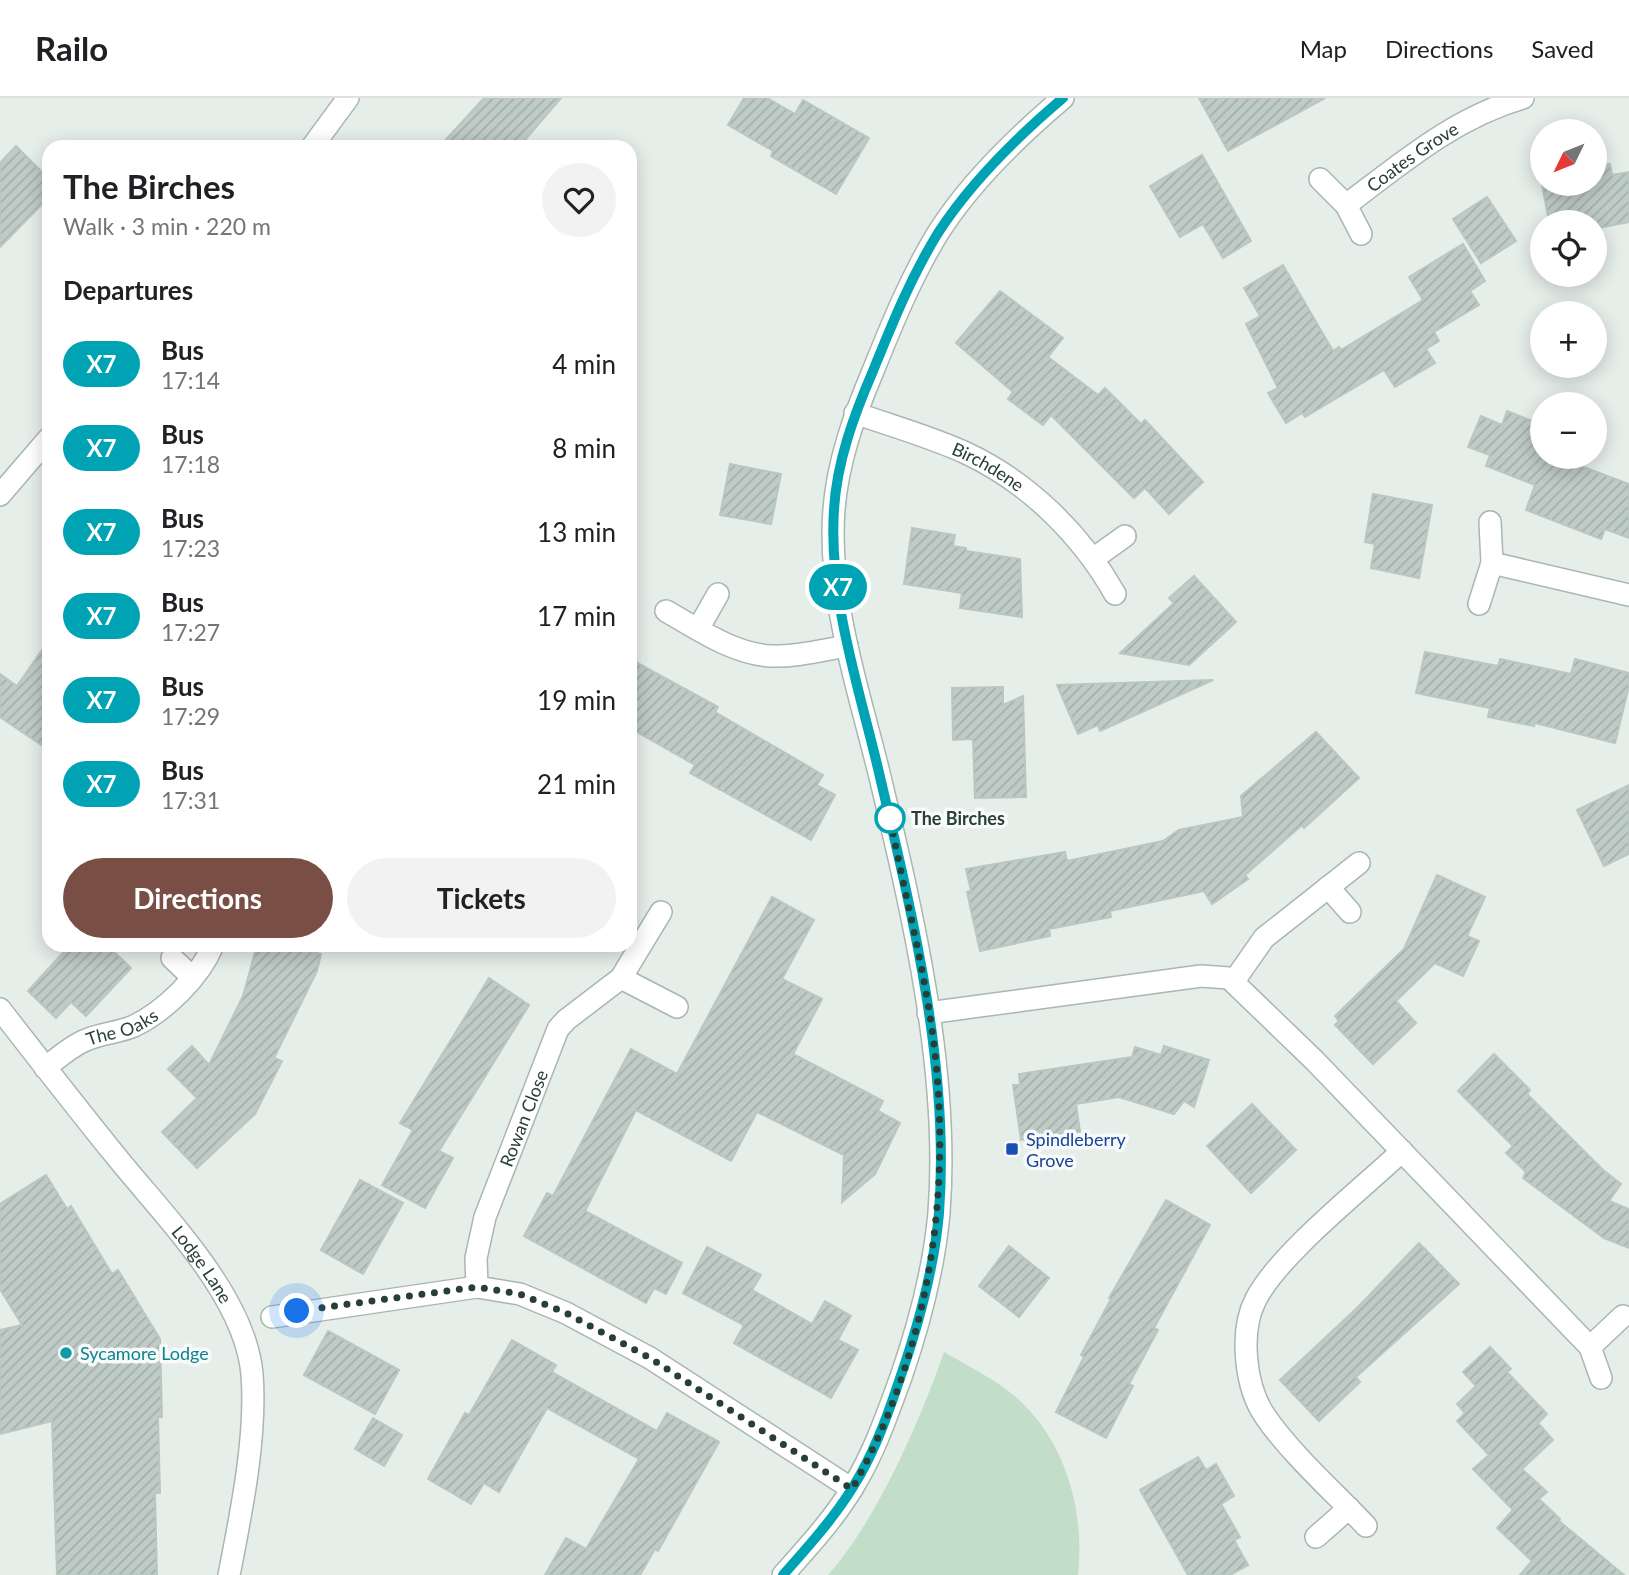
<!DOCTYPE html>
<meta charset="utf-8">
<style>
body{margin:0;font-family:Lato,sans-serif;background:#f2f2f2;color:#202124;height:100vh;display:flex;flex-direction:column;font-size:26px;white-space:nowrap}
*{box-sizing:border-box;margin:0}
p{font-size:23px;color:#757577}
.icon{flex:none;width:38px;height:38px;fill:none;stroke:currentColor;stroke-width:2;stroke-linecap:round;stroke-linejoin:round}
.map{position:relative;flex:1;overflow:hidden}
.drawer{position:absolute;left:42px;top:42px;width:595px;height:812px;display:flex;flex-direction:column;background:#fff;border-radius:21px;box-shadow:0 4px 18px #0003}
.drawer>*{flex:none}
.badge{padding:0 14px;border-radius:23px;font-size:24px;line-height:46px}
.needle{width:46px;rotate:227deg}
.fabs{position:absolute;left:1530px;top:21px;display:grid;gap:14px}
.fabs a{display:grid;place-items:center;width:77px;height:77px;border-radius:50%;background:#fff;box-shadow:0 4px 18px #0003;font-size:35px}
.you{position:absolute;width:35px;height:35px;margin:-18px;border:5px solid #fff;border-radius:50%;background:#1a73e8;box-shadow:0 0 0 10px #1a73e833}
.map>.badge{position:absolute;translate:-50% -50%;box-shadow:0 0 0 4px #fff}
h2{padding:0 21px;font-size:26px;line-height:63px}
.round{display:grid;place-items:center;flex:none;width:74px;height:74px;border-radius:37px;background:#f2f2f2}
.headline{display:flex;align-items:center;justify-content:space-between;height:119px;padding:0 21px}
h1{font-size:33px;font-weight:700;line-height:52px}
.action{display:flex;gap:14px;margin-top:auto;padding:14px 21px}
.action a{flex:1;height:80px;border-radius:42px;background:#794f45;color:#fff;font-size:28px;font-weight:700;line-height:80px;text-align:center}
.action a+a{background:#f2f2f2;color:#202124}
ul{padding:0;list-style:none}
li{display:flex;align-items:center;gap:21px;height:84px;padding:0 21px}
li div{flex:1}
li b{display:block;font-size:26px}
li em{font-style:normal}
li .badge{min-width:77px;font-weight:700;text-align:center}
header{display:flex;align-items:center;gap:42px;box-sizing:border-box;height:98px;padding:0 35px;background:#fff;border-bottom:2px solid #e0e0e0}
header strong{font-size:33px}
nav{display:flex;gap:38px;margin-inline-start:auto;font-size:24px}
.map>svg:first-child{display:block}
</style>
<header>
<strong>Railo</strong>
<nav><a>Map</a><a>Directions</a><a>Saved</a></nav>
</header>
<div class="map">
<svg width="1629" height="1477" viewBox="0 0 1629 1477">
<defs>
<pattern id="building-hatch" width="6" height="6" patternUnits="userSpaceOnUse" patternTransform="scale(1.75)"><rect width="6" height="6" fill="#bfcbc6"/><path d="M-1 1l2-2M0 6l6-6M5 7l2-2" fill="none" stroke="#a4afab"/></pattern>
</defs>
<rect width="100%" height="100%" fill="#e6eeea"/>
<!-- green -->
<path fill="#c2ddc8" d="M 944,1254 C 968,1268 995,1281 1017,1300 C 1066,1344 1085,1413 1078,1477 L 828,1477 C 877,1422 920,1323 944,1254 Z"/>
<!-- building -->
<g fill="url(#building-hatch)" stroke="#b9c7c1" stroke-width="2">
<polygon points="484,0 561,0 519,49 439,49"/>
<polygon points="744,0 767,0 795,16 803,2 869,40 836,96 771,58 773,53 728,27"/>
<polygon points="1199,0 1325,0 1228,53"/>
<polygon points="16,48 49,81 49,99 0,149 0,65"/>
<polygon points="1202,57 1251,143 1223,160 1203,126 1180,139 1150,88"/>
<polygon points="1610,66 1612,77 1629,74 1629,124 1598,130 1597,124 1549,124 1542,86 1594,86 1594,69"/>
<polygon points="1487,99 1516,143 1481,165 1453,121"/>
<polygon points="1463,146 1485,183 1470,193 1479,207 1434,234 1439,243 1426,251 1435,265 1395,289 1384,272 1305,319 1302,315 1286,325 1268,295 1278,290 1246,226 1260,218 1244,190 1283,167 1333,253 1339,249 1341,252 1423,202 1409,179"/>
<polygon points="1000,193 1063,240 1048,259 1098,297 1105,290 1141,326 1145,322 1203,384 1169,416 1145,390 1134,400 1051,317 1043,327 1008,301 1013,294 956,245"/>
<polygon points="1507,313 1542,327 1542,359 1557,359 1629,386 1629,440 1605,431 1601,441 1526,412 1535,387 1486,368 1490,357 1468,349 1481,318 1502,327"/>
<polygon points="730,366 781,376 771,426 720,417"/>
<polygon points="1373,396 1432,407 1419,480 1371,470 1375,446 1365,444"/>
<polygon points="912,430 955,437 953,448 966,450 966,453 1020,461 1022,519 960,510 962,495 904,486"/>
<polygon points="1194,478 1236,524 1189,567 1120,555 1174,505 1169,500"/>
<polygon points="49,542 49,652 0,619 0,576 17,588"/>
<polygon points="1425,554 1498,568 1500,561 1571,576 1575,561 1629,575 1629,588 1615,645 1535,625 1534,628 1488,619 1490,610 1416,595"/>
<polygon points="630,561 718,609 715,614 823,677 817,687 835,697 811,742 690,675 695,667 630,630"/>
<polygon points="1213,582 1100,633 1098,627 1078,636 1057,587"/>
<polygon points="1003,589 1003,607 1023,598 1026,699 975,700 973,641 953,642 952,590"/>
<polygon points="1316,634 1359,680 1304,730 1302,727 1245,777 1248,781 1212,806 1204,793 1110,813 1111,819 1049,831 1050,838 980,853 967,794 971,793 966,771 1065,754 1067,763 1163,743 1179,732 1243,719 1241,698"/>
<polygon points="1629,687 1629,756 1604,768 1577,712"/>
<polygon points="1437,777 1485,799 1467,838 1479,843 1463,878 1435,865 1396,903 1416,925 1373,966 1335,927 1339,923 1335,918 1404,851"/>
<polygon points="772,799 814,822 782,881 822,901 793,956 883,1003 878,1013 900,1025 875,1076 842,1104 844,1057 757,1014 731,1063 636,1012 585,1113 682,1165 666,1196 654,1190 646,1205 524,1138 547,1095 553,1098 631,951 677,976"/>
<polygon points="70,847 107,847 131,870 86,918 71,904 56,920 28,893"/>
<polygon points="257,847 285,847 321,856 317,873 274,960 282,963 255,1016 197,1070 162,1034 197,1000 168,971 192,948 209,967 243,898"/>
<polygon points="489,880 529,907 439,1053 453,1060 425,1110 382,1087 413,1032 400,1025"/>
<polygon points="1164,948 1209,962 1194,1009 1184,1003 1174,1016 1119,999 1076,1006 1080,1034 1021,1042 1013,987 1020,987 1019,976 1132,959 1135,949 1161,957"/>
<polygon points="1494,956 1530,992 1527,996 1603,1072 1621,1086 1609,1103 1629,1111 1629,1150 1604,1140 1523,1080 1526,1074 1506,1055 1513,1048 1458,993"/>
<polygon points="1252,1006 1296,1052 1251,1095 1207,1048"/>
<polygon points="46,1077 67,1111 71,1108 112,1176 118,1172 160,1241 162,1319 158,1319 160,1395 155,1395 157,1477 57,1477 52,1323 0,1336 0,1232 22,1227 0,1191 0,1106"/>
<polygon points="360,1082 403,1105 363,1176 321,1152"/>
<polygon points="1166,1102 1210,1127 1154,1230 1158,1232 1129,1286 1133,1288 1106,1340 1056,1314 1084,1259 1081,1257 1111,1201 1109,1200"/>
<polygon points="1419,1145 1459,1186 1356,1279 1360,1284 1319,1323 1280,1282 1359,1208"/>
<polygon points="1009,1148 1049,1180 1019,1219 979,1188"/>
<polygon points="707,1149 761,1177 752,1192 812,1226 825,1203 851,1218 838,1242 858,1252 831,1300 734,1245 744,1227 683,1195"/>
<polygon points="328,1233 399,1272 375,1316 304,1277"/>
<polygon points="512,1242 556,1267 552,1274 657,1333 667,1315 719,1344 658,1453 655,1451 640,1477 545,1477 566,1440 586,1451 639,1361 547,1310 499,1394 484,1385 471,1406 428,1381 465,1315 469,1317"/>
<polygon points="1490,1249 1511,1271 1507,1274 1547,1316 1538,1325 1553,1342 1522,1371 1547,1394 1539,1401 1560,1421 1559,1423 1624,1477 1520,1477 1532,1463 1497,1430 1513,1412 1473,1371 1489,1357 1457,1323 1465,1315 1457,1306 1476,1288 1463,1274"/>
<polygon points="373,1320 402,1337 384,1368 355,1351"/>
<polygon points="1198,1359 1206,1372 1216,1366 1234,1398 1221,1406 1240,1439 1234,1442 1248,1467 1230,1477 1188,1477 1140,1392"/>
</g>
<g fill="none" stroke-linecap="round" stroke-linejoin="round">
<defs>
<g id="minor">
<polyline points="312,49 348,0"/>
<polyline points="1320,81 1346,107 1361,136"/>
<path id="s1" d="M 1346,107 C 1402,65 1454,20 1523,0"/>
<path id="s2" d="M 855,315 C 892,328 931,339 966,355 C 1028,384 1081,436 1115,496"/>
<polyline points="0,397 49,340"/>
<polyline points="1093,461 1125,438"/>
<polyline points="1492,465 1629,497"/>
<polyline points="1479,506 1492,465 1490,424"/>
<path d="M 666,513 C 698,531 733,556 771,558 C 796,559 823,552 847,548"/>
<polyline points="698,531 718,496"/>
<polyline points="1328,789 1350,814"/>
<polyline points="172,860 192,879"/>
<polyline points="621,880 677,909"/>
<polyline points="1234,883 1264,840 1359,765"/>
<path id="s3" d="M 0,911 C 38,960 76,1009 115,1057 C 163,1117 245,1197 252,1276 C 257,1338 241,1416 229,1477"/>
<polyline points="928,915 1201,878 1229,880 1315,963 1590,1249 1601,1280"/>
<path id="s4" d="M 45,970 C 58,960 71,948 86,942 C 101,935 118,935 134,928 C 165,913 200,879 213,847"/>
<path id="s5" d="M 477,1189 L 476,1160 L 485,1119 L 558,931 L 566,922 L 621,880 L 661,814"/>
<polyline points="272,1219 477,1189 520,1196 566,1215 650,1260 852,1391"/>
<polyline points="1590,1249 1623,1218"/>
<path d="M 1366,1428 C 1335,1395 1290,1355 1265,1318 C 1245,1289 1239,1233 1256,1201 C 1280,1155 1362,1091 1402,1053"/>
<polyline points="1316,1439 1349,1410"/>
<path d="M 783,1477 C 807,1450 834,1421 853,1389 C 874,1355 887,1317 901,1279 C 919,1227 934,1170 939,1115 C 950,974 913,817 880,679 C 859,592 827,502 834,411 C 838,363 854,318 873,273 C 892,226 911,179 938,135 C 970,84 1017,39 1063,0"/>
</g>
</defs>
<!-- minor casing -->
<use href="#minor" stroke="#a9b6b1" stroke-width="24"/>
<!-- minor -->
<use href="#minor" stroke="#fff" stroke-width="21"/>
</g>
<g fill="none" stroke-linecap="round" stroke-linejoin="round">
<defs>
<path id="line" d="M 783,1477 C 807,1450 834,1420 853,1389 C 873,1357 886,1322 898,1286 C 917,1232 934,1173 939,1115 C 950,971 913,819 880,679 C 860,592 828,502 834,411 C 837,363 854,317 873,273 C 892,226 911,179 938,135 C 971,84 1017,39 1063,0"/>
</defs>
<!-- line casing -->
<use href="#line" stroke="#fff" stroke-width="16"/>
<!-- line -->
<use href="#line" stroke="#00a3b4" stroke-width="10"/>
<!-- walk -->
<path stroke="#273f37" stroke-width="7" stroke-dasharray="0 12.6" d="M 297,1213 L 477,1189 L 520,1196 L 566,1215 L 650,1260 L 852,1391 C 923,1265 949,1119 937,976 C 930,890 906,804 890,720"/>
</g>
<!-- markers -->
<circle fill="#fff" stroke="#00a3b4" stroke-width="3.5" cx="890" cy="720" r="14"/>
<rect fill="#1a4fb4" stroke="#f7faf8" stroke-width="2.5" x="1005" y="1044" width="14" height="14" rx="3.5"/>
<circle fill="#0f9aa8" stroke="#f7faf8" stroke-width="2.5" cx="66" cy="1255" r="7"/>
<g text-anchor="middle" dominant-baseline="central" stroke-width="7" stroke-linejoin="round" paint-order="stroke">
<!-- street labels -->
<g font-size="18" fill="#273f37" stroke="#f7faf8">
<text stroke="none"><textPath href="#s1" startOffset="82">Coates Grove</textPath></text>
<text stroke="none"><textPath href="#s2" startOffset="144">Birchdene</textPath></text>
<text stroke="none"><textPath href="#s4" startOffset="88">The Oaks</textPath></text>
<text stroke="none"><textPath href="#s5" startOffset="177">Rowan Close</textPath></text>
<text stroke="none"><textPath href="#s3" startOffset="326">Lodge Lane</textPath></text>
</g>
<!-- stop labels -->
<g font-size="18" font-weight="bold" fill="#273f37" stroke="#f7faf8" text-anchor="start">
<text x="911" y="720">The Birches</text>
</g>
<!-- transit labels -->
<g font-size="18" fill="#164399" stroke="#f7faf8" text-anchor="start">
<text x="1026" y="1041">Spindleberry<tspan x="1026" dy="21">Grove</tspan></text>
</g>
<!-- culture labels -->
<g font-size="18" fill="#0d838f" stroke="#f7faf8" text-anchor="start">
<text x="80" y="1255">Sycamore Lodge</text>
</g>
</g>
</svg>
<div class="fabs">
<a><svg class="needle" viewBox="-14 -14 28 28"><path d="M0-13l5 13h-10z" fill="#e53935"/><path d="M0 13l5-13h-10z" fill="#757577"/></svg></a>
<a><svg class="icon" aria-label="locate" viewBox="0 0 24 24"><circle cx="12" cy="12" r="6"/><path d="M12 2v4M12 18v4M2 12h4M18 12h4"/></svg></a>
<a>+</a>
<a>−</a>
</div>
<div class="you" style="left:297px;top:1213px"></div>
<b class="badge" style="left:838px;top:489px;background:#00a3b4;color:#fff">X7</b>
<section class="drawer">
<div class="headline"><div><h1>The Birches</h1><p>Walk · 3 min · 220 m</p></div><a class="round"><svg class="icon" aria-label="heart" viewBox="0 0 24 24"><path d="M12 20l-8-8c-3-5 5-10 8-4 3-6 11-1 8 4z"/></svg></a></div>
<h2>Departures</h2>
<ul>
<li><span class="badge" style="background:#00a3b4;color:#fff">X7</span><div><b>Bus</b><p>17:14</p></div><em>4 min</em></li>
<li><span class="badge" style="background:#00a3b4;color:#fff">X7</span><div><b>Bus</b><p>17:18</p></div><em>8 min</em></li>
<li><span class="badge" style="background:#00a3b4;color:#fff">X7</span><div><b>Bus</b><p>17:23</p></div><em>13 min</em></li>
<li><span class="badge" style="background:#00a3b4;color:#fff">X7</span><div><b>Bus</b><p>17:27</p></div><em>17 min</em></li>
<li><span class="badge" style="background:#00a3b4;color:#fff">X7</span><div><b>Bus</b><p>17:29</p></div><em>19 min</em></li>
<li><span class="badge" style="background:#00a3b4;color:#fff">X7</span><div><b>Bus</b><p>17:31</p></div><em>21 min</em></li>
</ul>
<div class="action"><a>Directions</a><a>Tickets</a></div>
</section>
</div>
